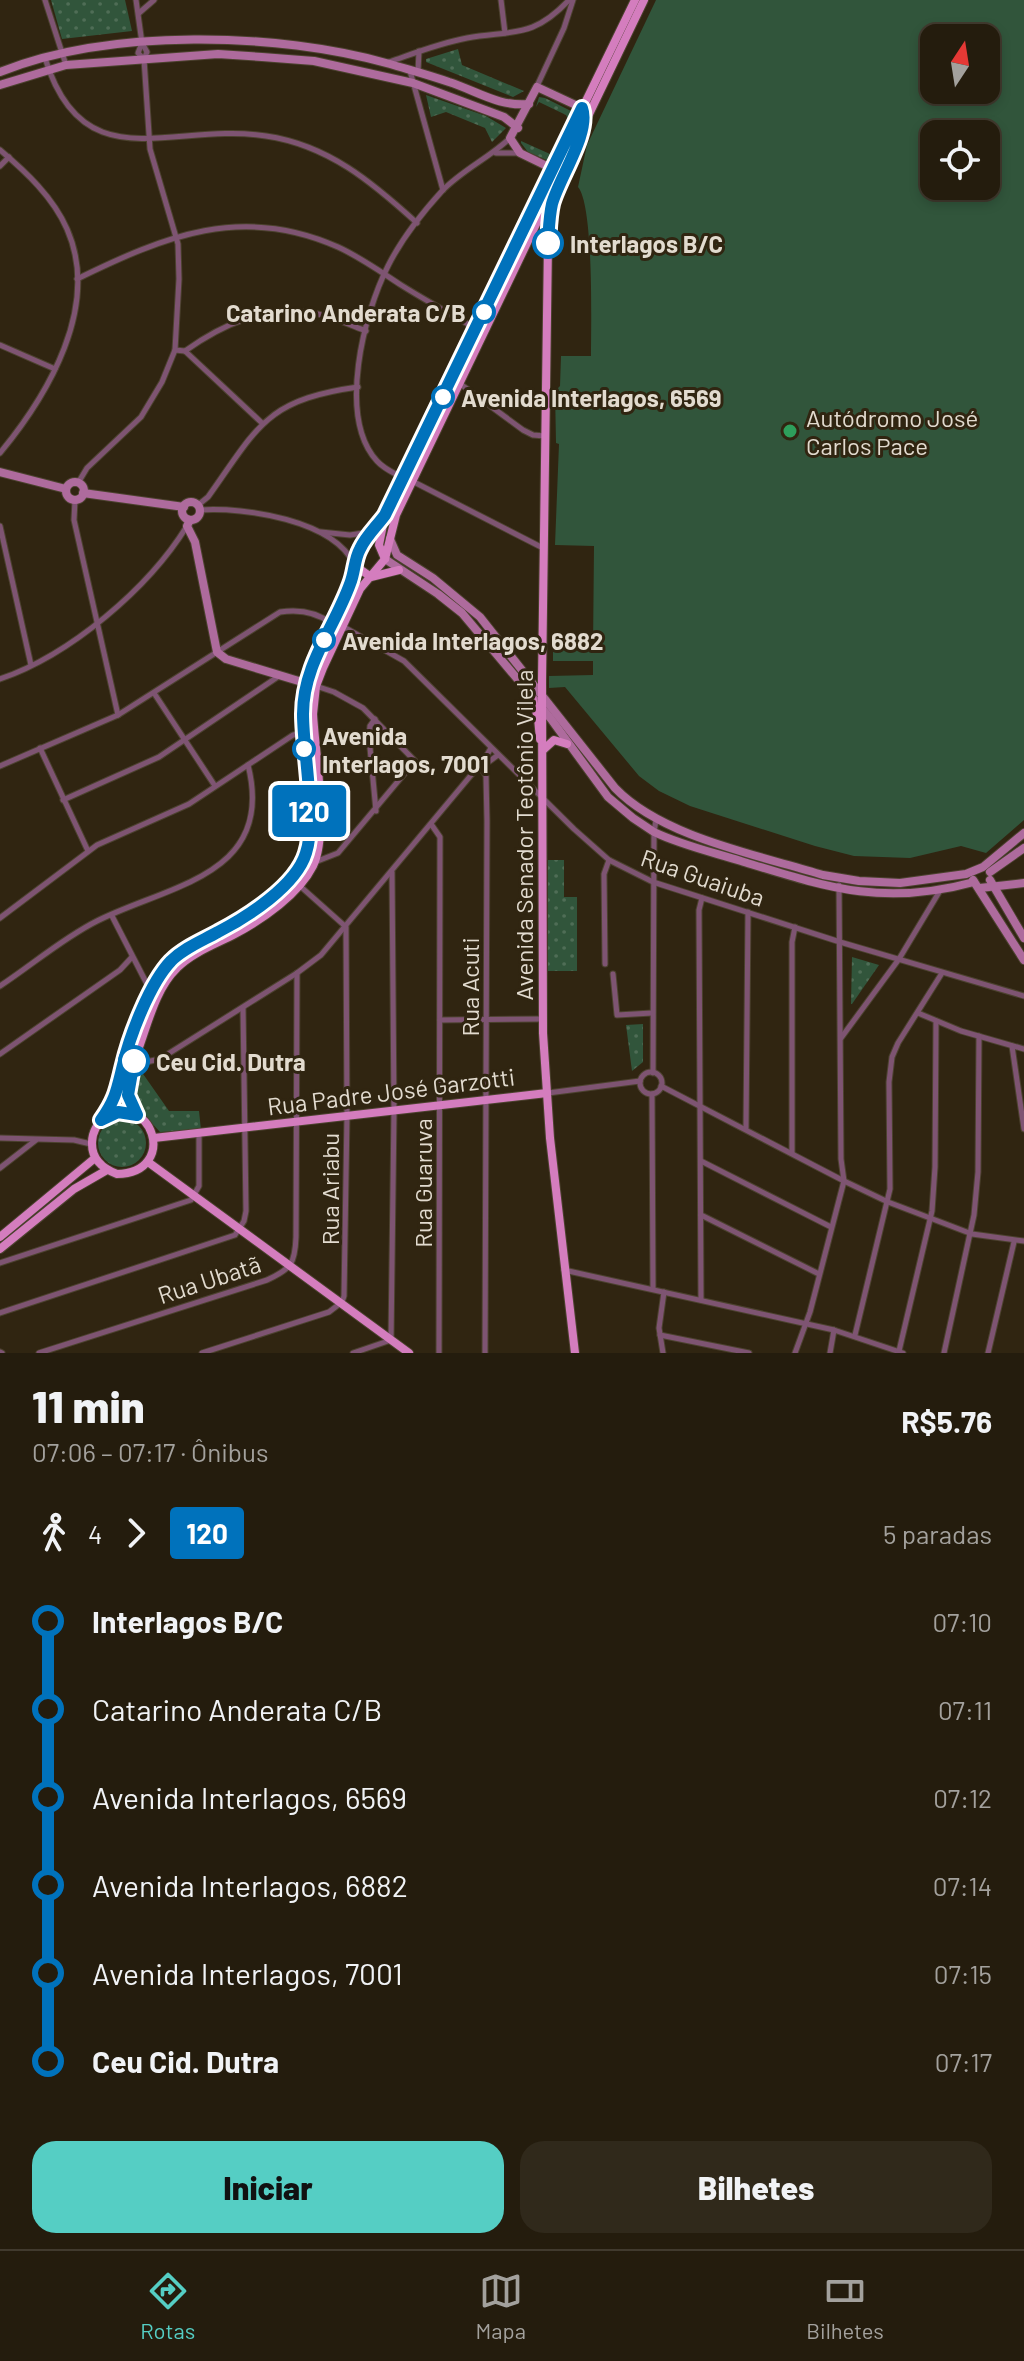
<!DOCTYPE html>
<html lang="pt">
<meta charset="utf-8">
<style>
body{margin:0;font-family:Barlow,sans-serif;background:#30291b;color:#f1f3f6;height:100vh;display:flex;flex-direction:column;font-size:30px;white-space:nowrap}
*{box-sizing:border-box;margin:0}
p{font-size:26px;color:#a3a19d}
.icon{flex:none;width:44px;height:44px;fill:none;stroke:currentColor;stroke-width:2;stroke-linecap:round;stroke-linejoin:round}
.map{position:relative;height:1353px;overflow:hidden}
.sheet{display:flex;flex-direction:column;background:#241c0d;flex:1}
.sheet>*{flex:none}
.badge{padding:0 16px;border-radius:6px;font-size:28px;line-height:52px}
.needle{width:52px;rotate:12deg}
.buttons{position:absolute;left:920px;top:24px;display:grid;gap:16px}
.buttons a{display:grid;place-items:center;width:80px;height:80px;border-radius:16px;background:#241c0d;box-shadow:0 4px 12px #0003,0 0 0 2px #413a2e;font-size:40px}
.map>.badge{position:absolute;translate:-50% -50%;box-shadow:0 0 0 4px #fff}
.legs{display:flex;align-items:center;gap:12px;height:88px;padding:0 32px;font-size:26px}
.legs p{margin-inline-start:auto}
.headline{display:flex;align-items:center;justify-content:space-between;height:136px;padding:0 32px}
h1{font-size:44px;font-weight:800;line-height:60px}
.action{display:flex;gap:16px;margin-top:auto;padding:16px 32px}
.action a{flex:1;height:92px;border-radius:24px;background:#55cec4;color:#111;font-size:32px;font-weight:800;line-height:92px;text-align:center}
.action a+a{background:#30291b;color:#f1f3f6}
ul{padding:0 32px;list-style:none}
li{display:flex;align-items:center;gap:28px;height:88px;font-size:30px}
li i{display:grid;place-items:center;width:12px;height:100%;margin:0 10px;background:currentColor}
li i::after{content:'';width:20px;height:20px;margin:-10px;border:6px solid;border-radius:50%;background:#241c0d}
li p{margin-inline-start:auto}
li:first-child i{background:linear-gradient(#0000 50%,currentColor 0)}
li:last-child i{background:linear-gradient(currentColor 50%,#0000 0)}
.tab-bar{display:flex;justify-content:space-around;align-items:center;height:112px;border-top:2px solid #413a2e;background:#241c0d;font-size:22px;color:#a3a19d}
.tab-bar a{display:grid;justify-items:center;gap:4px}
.tab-bar .selected{color:#55cec4}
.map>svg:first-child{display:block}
</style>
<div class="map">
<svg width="1024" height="1353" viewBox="0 0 1024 1353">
<defs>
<pattern id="green-dots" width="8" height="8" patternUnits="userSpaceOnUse" patternTransform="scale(2)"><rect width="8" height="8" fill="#31553b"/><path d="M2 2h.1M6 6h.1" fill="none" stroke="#4f6d56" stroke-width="1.8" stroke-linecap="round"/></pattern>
</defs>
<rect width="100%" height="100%" fill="#302511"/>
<!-- green -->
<g fill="url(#green-dots)">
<polygon points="51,0 125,0 132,31 62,39"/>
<polygon points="458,49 462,65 524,91 513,97 426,62 426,59"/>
<polygon points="426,95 486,116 506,128 492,142 485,128 446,112 431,117"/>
<polygon points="539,97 545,98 573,112 549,161 528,152 521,143 521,141 550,154 568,119 566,115 539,102 536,107"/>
<polygon points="548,860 564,860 564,897 577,897 577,971 548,971"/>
<polygon points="852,957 879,965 852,1004 851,1004"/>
<polygon points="643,1024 643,1062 632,1071 626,1025"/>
<polygon points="141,1071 169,1111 199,1111 201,1130 160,1132 135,1105 136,1074"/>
<circle cx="122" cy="1143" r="24"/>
</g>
<!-- pitch -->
<path fill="#31553b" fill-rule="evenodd" d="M 656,0 L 1024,0 L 1024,820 L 986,853 L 961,846 L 910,858 L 854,856 L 815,846 L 690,806 L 659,791 L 639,776 L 565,687 L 549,688 L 549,676 L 593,675 L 593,661 L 553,661 L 553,649 L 593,648 L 594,546 L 555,545 L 559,444 L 556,443 L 555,391 L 560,386 L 561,356 L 591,356 C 591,325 594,206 578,187 L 587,145 ZM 934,38 L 986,38 L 986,90 L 934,90 ZM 934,134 L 986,134 L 986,186 L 934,186 Z"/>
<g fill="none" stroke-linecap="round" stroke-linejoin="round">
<defs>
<g id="street">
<polyline points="45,0 66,65"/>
<polyline points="501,0 505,33"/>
<polyline points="139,13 154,0"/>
<polyline points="142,43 138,53 144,59"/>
<path d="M 45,58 C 83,183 174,121 266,136 C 328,145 372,182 417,223"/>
<path d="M 389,62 C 415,53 440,43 467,38 C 515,30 533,38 569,0"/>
<polyline points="410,71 443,190"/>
<polyline points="418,72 419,51"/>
<polyline points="537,86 564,28 573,0"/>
<path d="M 0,150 C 26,172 53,197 67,229 C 101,306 48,395 0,453"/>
<polyline points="496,153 518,153"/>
<polyline points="0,166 9,157"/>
<path d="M 77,279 C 165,236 242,204 338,247 C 360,257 381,272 401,285 C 425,300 450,314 475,328"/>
<polyline points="0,345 55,369"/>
<polyline points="175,350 185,351 262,423"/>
<path d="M 185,351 C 223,324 265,305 313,313 C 331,316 348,324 366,331"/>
<polyline points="459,383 523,430 533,435 545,436"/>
<path d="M 403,478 C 394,473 384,469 377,461 C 337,417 364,313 388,266 C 401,240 422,213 442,191 C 462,170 489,158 510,138"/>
<polyline points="412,481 543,548"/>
<polyline points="78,483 87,468 141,417 162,382 175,350 179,279 178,244 150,149 144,59 147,52 142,43 136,0"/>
<polyline points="75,500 74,520 118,715"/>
<path d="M 198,505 L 208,497 C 258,427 265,400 358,387"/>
<path d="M 200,510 C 245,507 333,520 354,564"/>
<polyline points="0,526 31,665"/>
<polyline points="321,532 350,535 370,532"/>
<polyline points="342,626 404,661 574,829 609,860 653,882 840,942 1024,996"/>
<path d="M 0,679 C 70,655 148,589 187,526"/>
<polyline points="154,693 215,786"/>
<polyline points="375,719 370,726 369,737 376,811"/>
<polyline points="40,748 88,851"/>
<polyline points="481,765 491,748"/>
<path d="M 0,766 L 118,715 L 280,612 C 299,609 316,612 331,623"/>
<polyline points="480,766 486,776 487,821 485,1353"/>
<polyline points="63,800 159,757 279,676"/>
<polyline points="431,824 440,837 439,1353"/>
<polyline points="315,862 338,853 415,761 363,708 334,692 316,686"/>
<polyline points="112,916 150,990"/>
<polyline points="0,918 97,845 189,804 293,735 304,733"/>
<polyline points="605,964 604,874 609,860"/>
<polyline points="613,974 617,1015 652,1013"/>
<path d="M 0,986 C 32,965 63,938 97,921 C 168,885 276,876 248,765"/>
<polyline points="918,1013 961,1031 1024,1049"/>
<polyline points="440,1020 543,1019"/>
<polyline points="841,1038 899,959 941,889"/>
<polyline points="1012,1046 1024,1129"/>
<polyline points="0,1054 120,970 132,957"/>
<polyline points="134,1061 146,1062 160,1059 297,973 321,955 472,774 498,755"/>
<circle cx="651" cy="1083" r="11"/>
<polyline points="653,1073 654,832 656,820"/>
<polyline points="661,1086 844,1181 888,1202 972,1234 1024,1241"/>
<polyline points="548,1093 640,1081"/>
<polyline points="652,1094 653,1289"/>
<polyline points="746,1128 748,912"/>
<polyline points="0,1138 74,1140 91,1144"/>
<polyline points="792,1153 792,942 795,927"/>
<polyline points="701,1161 831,1227"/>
<polyline points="0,1168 36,1140"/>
<polyline points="701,1215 819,1274"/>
<polyline points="0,1263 191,1200 199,1186 199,1135"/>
<polyline points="564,1270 834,1330 903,1353"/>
<polyline points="701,1300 699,910 702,898"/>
<polyline points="0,1313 235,1235 244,1221 246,1211 243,1008"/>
<polyline points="660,1335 749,1353"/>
<polyline points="855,1335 890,1189 889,1082 892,1057 898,1043 942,973"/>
<polyline points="899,1351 932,1211 935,1167 936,1021"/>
<polyline points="0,1352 2,1353"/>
<path d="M 39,1353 L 267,1280 C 291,1269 295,1264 296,1237 L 297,973"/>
<polyline points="202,1353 329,1312 342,1302 344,1296 347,1116 346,927 300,886"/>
<polyline points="353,1353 391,1340 394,1111 392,872"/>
<polyline points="663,1353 659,1328 664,1292"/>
<polyline points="795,1353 810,1312 844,1181 841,1159 839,885"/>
<polyline points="830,1353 834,1330"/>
<polyline points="944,1353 974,1215 978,1172 979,1036"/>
<polyline points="988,1353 1014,1242"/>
</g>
<g id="secondary">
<path d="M 0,72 C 110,28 277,32 390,64 C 410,70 429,75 449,82 C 477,91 499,107 529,104"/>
<polyline points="0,85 66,65 218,54 262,57 314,61 413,83 504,117 518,128"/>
<polyline points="557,171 520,153 510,138 537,87 582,108"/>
<polyline points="0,472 66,489"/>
<circle cx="75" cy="491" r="9"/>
<polyline points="83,493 184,507"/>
<circle cx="191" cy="511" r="9"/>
<polyline points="190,520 187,526 195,542 217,652 226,659 312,685"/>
<path d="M 390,539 L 397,555 L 433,578 L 480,617 L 615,788 C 662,837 758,855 823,875 L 859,881 L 900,883 L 966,874 L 983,867 L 1024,833"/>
<path d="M 385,559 L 438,594 L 462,613 L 551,719 L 608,797 L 633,818 L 654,832 C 681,845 712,852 741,861 C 826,887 883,907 974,882"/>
<polyline points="990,872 1024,848"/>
<polyline points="973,880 1024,960"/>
<polyline points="990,880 1024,938"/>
<polyline points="980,888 1024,883"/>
</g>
<g id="primary">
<polyline points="561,178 551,206 548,243 542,681 543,1033 550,1138 575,1353"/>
<polyline points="384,520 379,545 385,559"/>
<polyline points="354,565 371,577 399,570"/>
<polyline points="532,697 538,718 540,739"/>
<polyline points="543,750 554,740 567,744"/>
<path d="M 136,1114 C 122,1094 130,1071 138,1050 C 148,1023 156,988 177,968 C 193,952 216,944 235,934 C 263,919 299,894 313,866 C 329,834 315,751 313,714 L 316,686 L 323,668 L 360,589 L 385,559 L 396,515 L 644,0"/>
<path d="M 101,1120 C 152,1086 180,1173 117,1174 C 104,1169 92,1160 92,1144 C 91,1126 107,1116 114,1102 C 120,1091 120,1078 122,1066 C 130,1033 153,973 180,953 C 217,925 278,909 302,864 C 319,831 304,751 303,712 L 304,693 L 309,672 L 351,583 L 358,551 L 385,515 L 635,0"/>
<polyline points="154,1138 547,1093"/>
<polyline points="148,1162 409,1353"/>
<polyline points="0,1237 95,1158"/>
<polyline points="0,1249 74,1189 107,1170"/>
</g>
</defs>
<!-- street casing -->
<use href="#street" stroke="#4c422f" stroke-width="7"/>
<!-- secondary casing -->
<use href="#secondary" stroke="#4c422f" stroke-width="10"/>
<!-- primary casing -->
<use href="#primary" stroke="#4c422f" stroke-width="10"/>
<!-- street -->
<use href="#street" stroke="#7e5472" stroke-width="5"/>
<!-- secondary -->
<use href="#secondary" stroke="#ae6b9d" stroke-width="8"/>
<!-- primary -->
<use href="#primary" stroke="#d47dbe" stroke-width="8"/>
</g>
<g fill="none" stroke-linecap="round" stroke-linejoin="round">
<defs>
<path id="line-1" d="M 134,1061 L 128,1095 L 137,1115 L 118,1112 L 101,1120 C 116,1099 117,1089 123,1065 C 130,1035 150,983 171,961 C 184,948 202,941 218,932 C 247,917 296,886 306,853 C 317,820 303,752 303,714 C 303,665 334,628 350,584 C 355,572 354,560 360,549 C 366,536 377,526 385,515 L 582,108 C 591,132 559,178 552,204 C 549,217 549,230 548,243"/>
</defs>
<!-- line-1 casing -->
<use href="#line-1" stroke="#fff" stroke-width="18"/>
<!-- line-1 -->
<use href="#line-1" stroke="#0072bc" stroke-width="12"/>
</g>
<!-- markers -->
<g fill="#fff" stroke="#0072bc" stroke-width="4">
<circle cx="548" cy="243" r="14"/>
<circle cx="484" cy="312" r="10"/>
<circle cx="443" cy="397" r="10"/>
<circle cx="324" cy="640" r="10"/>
<circle cx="304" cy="749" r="10"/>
<circle cx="134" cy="1061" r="14"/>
</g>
<circle fill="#2e9e5b" stroke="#302511" stroke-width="3" cx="790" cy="431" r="8"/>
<g text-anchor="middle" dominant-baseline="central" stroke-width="6" stroke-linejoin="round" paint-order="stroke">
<!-- stop labels -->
<g font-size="24" font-weight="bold" fill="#e2dbcf" stroke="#302511" text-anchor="start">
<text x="570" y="243">Interlagos B/C</text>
<text x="466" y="312" text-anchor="end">Catarino Anderata C/B</text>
<text x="461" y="397">Avenida Interlagos, 6569</text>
<text x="342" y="640">Avenida Interlagos, 6882</text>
<text x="322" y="735">Avenida<tspan x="322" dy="28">Interlagos, 7001</tspan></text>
<text x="156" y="1061">Ceu Cid. Dutra</text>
</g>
<!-- poi labels -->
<g font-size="24" fill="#e2dbcf" stroke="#302511" text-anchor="start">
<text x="806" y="417">Autódromo José<tspan x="806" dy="28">Carlos Pace</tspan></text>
</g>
<!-- street labels -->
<g font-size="24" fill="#e2dbcf" stroke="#302511">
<text transform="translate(523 835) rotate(-90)">Avenida Senador Teotônio Vilela</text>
<text transform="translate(703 877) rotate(19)">Rua Guaiuba</text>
<text transform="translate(469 987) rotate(-90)">Rua Acuti</text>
<text transform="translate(391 1091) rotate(-7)">Rua Padre José Garzotti</text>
<text transform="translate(422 1183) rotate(-90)">Rua Guaruva</text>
<text transform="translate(329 1189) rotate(-90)">Rua Ariabu</text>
<text transform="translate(209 1279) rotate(-18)">Rua Ubatã</text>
</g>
</g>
</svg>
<div class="buttons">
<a><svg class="needle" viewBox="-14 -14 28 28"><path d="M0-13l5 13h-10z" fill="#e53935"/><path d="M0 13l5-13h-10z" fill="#a3a19d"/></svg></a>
<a><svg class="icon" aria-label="locate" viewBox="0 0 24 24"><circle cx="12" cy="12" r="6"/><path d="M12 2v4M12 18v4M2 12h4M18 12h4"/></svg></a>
</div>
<b class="badge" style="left:309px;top:811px;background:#0072bc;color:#fff">120</b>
</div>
<section class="sheet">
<div class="headline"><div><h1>11 min</h1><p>07:06 – 07:17 · Ônibus</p></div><b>R$5.76</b></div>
<div class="legs"><svg class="icon" aria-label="walk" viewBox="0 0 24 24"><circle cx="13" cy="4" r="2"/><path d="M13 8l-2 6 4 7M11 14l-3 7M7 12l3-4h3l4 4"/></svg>4<svg class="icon" aria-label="forward" viewBox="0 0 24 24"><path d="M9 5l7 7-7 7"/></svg><b class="badge" style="background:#0072bc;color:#fff">120</b><p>5 paradas</p></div>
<ul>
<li><i style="color:#0072bc"></i><b>Interlagos B/C</b><p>07:10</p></li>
<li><i style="color:#0072bc"></i><span>Catarino Anderata C/B</span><p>07:11</p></li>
<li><i style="color:#0072bc"></i><span>Avenida Interlagos, 6569</span><p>07:12</p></li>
<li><i style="color:#0072bc"></i><span>Avenida Interlagos, 6882</span><p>07:14</p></li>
<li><i style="color:#0072bc"></i><span>Avenida Interlagos, 7001</span><p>07:15</p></li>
<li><i style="color:#0072bc"></i><b>Ceu Cid. Dutra</b><p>07:17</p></li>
</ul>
<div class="action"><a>Iniciar</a><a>Bilhetes</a></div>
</section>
<nav class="tab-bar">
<a class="selected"><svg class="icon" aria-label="directions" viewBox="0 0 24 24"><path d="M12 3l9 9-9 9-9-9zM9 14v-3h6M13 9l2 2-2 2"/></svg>Rotas</a>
<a><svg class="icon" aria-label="map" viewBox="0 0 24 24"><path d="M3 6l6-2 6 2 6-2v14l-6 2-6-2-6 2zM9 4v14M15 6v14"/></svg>Mapa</a>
<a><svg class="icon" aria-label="tickets" viewBox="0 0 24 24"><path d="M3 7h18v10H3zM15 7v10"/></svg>Bilhetes</a>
</nav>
